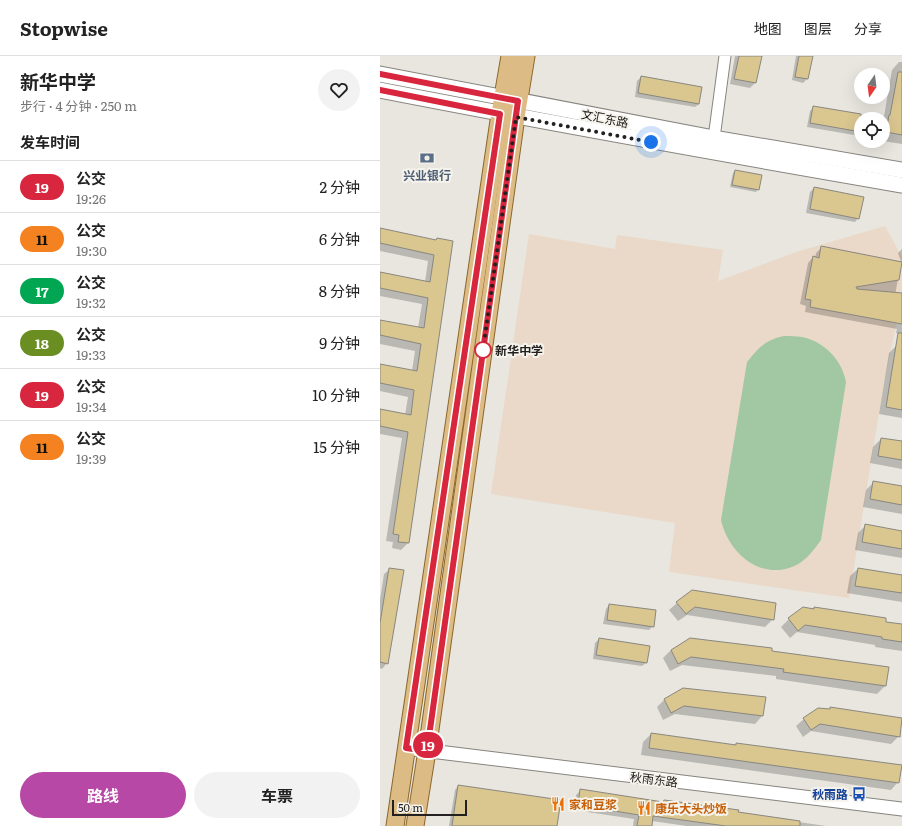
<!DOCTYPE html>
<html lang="zh">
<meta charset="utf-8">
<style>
body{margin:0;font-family:Literata,"Noto Sans SC",serif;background:#f2f2f2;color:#222;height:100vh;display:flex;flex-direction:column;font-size:15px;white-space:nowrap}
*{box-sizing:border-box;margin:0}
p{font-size:13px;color:#767676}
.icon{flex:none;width:22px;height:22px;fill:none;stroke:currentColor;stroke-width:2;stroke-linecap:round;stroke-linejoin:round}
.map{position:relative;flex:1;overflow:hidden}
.drawer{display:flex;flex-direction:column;background:#fff;width:380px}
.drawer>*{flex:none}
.badge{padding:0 8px;border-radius:13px;font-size:14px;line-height:26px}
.needle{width:26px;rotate:194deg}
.fabs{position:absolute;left:474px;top:12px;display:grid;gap:8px}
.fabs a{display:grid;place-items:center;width:36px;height:36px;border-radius:50%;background:#fff;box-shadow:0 4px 16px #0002;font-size:20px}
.scale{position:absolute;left:12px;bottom:10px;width:75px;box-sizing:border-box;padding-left:4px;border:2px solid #22211f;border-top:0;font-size:11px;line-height:14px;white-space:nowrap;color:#22211f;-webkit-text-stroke:3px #f6f3ec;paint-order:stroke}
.you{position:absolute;width:20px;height:20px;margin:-10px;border:3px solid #fff;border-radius:50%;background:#1a73e8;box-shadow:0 0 0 6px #1a73e833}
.map>.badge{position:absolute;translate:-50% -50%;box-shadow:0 0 0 2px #fff}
h2{padding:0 20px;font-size:15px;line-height:36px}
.round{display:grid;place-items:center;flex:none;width:42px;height:42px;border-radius:21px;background:#f2f2f2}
.headline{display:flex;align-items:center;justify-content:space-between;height:68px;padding:0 20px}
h1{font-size:19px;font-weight:700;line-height:30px}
.primary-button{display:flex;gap:8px;margin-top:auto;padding:8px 20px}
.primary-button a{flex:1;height:46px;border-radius:24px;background:#b748a6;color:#fff;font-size:16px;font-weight:700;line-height:46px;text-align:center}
.primary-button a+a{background:#f2f2f2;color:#222}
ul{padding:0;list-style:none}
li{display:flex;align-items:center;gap:12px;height:52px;padding:0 20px;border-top:1px solid #e0e0e0}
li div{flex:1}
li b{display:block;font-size:15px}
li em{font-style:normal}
li .badge{min-width:44px;font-weight:700;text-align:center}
header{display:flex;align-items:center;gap:24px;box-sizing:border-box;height:56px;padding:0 20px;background:#fff;border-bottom:1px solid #e0e0e0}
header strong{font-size:19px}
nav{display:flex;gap:22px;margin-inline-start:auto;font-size:14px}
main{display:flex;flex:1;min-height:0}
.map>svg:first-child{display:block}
</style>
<header>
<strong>Stopwise</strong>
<nav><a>地图</a><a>图层</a><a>分享</a></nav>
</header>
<main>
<section class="drawer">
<div class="headline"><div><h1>新华中学</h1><p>步行 · 4 分钟 · 250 m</p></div><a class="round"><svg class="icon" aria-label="heart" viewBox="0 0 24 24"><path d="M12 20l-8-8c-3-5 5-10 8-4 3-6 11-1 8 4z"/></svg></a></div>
<h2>发车时间</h2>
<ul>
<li><span class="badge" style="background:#d7263d;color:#fff">19</span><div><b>公交</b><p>19:26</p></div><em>2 分钟</em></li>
<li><span class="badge" style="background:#f58220;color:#111">11</span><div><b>公交</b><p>19:30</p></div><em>6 分钟</em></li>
<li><span class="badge" style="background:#00a651;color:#fff">17</span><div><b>公交</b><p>19:32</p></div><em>8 分钟</em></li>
<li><span class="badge" style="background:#6b8e23;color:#fff">18</span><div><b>公交</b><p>19:33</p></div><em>9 分钟</em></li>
<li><span class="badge" style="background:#d7263d;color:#fff">19</span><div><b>公交</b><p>19:34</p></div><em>10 分钟</em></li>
<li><span class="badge" style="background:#f58220;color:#111">11</span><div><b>公交</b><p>19:39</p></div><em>15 分钟</em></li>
</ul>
<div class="primary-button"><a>路线</a><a>车票</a></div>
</section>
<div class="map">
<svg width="522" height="770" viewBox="0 0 522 770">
<rect width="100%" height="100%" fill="#e8e6df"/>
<!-- education -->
<polygon fill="#ead9c8" points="505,170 522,201 522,240 503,332 469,542 289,516 295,467 111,438 149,178 235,193 237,179 343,194 338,225 416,196"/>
<!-- green -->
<path fill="#a1c8a2" d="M 404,280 C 410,280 416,280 422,281 C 445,286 462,304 466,326 L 441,484 C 435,492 429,501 420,507 C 384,528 349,499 341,464 L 367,306 C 378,292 385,284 404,280 Z"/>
<!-- shadow -->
<g fill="#0003">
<polygon points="355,0 380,0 375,27 370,32 350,28"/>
<polygon points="416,0 432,0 427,23 423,27 412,24"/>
<polygon points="519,6 522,6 522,88 503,85 503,66 512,14"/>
<polygon points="261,21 319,48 315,51 255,41 257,25"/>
<polygon points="434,51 487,60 486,63 481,63 481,79 480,80 427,71 430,55"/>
<polygon points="355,115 378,133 376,136 350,131 353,117"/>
<polygon points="434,132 478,162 475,166 426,157 430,136"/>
<polygon points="0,173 56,185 28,487 21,494 12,492 13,486 6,485 22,382 0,378 0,354 25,359 28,341 0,335 0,309 32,315 35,295 0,288 0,265 38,272 42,248 0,240 0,217 45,226 48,205 0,195"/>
<polygon points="442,191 521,206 513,251 522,252 522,278 516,277 517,273 425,256 426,250 420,248 428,207 433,201 435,202 436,197"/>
<polygon points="522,193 522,208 518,197"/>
<polygon points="516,290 522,292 522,362 499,358 509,297"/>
<polygon points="501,383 522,386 522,413 490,407 493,391"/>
<polygon points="494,426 522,431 522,458 483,451 486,434"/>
<polygon points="486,469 522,476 522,502 475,494 478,477"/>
<polygon points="10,513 7,607 2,613 0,612 0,544 4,518"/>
<polygon points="478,513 522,520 522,546 467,537 470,520"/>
<polygon points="297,547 393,563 385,571 307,559 298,565 289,554"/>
<polygon points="229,549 273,570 269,574 223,568 226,553"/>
<polygon points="434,552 522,569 522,595 495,591 495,589 417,576 410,582 401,571 409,563"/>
<polygon points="219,583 266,607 262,610 213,603 215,587"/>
<polygon points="291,594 391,596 505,630 497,638 396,623 396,620 302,609 290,615 283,602"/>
<polygon points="284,644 382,660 375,668 295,658 283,664 277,651"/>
<polygon points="450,652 519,680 511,688 431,675 423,681 416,670 424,663 448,654"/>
<polygon points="271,678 354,690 356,688 518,726 511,734 261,699 263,686"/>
<polygon points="78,730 176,770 69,770 75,734"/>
<polygon points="201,734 357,757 446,770 307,770 272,765 271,770 253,770 254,763 194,754 196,739"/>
</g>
<!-- building -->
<g fill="#dac68f" stroke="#898780">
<polygon points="359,0 382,0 376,27 354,23"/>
<polygon points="419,0 433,0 428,23 415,21"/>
<polygon points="518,16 522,16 522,79 506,76 509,59 510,59"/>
<polygon points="261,20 322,31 319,48 258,37"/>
<polygon points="433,50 481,58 481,76 430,67"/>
<polygon points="355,114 382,119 379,134 352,129"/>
<polygon points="434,131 484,141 479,163 430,153"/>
<polygon points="0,172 56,184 57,182 73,185 29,487 18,486 19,479 13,478 28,376 0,370 0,353 31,359 34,334 0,327 0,308 37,315 41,288 0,279 0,264 44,272 48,242 0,232 0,216 50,226 54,199 0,187"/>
<polygon points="441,190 522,206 519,224 476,231 477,233 522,237 522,268 430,251 431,244 425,243 433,200 439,202"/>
<polygon points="518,277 522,277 522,354 506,351"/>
<polygon points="501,382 522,385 522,404 498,400"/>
<polygon points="493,425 522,430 522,449 490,443"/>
<polygon points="485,468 522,475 522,493 482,486"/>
<polygon points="9,512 24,514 8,608 0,606 0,567"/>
<polygon points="478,512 522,519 522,537 475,530"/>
<polygon points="312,534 396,547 394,564 315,551 306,558 296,546"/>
<polygon points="229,548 276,554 274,571 227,564"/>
<polygon points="423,551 434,553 434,551 506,562 506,566 522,568 522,586 502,583 502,581 425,569 418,575 408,562"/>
<polygon points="219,582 270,590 267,607 216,599"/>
<polygon points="310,582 392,592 392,595 509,611 506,630 403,616 404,613 311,601 298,608 291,594"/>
<polygon points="303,632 386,641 383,660 304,650 291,657 284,643"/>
<polygon points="450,651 522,662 520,681 440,668 431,674 423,662 438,652 450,653"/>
<polygon points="271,677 356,689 356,687 522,709 519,727 269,692"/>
<polygon points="78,729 181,744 177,770 72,770"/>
<polygon points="200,733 283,746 284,744 359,754 358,756 420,765 420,770 346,770 273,760 272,770 257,770 259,759 198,749"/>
</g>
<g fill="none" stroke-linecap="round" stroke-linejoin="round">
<defs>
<polyline id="minor" points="334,82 345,0"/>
<polyline id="tertiary" points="26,692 522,753"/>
<g id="secondary">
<polyline points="0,18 334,82 522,114"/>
<path d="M 0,34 C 174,68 348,99 522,129"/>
</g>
<g id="primary">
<polyline points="15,770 120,58 130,0"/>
<polyline points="35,770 47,695 136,61 146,0"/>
</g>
</defs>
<!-- minor casing -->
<use href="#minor" stroke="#86847e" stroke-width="13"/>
<!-- tertiary casing -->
<use href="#tertiary" stroke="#86847e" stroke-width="15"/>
<!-- secondary casing -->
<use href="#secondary" stroke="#86847e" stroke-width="17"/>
<!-- primary casing -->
<use href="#primary" stroke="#8b672b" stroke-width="19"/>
<!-- minor -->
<use href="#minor" stroke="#fff" stroke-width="11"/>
<!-- tertiary -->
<use href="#tertiary" stroke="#fff" stroke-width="13"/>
<!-- secondary -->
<use href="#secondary" stroke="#fff" stroke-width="15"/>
<!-- primary -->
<use href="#primary" stroke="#dcbb84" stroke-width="17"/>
</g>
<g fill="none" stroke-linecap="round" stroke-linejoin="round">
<defs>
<polyline id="line" points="0,18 138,45 47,695 26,692 120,58 0,34"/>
</defs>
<!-- line casing -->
<use href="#line" stroke="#fff" stroke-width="9"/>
<!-- line -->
<use href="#line" stroke="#d7263d" stroke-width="6"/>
<!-- walk -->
<polyline stroke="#22211f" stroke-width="4" stroke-dasharray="0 7.2" points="103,294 136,61 271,86"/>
</g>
<!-- icons -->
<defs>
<symbol id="bank-bare" viewBox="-9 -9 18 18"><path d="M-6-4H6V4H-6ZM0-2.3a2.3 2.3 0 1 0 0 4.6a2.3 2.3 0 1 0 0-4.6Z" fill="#5c6f8a" stroke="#f6f3ec" stroke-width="2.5" paint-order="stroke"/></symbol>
<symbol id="bus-bare" viewBox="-9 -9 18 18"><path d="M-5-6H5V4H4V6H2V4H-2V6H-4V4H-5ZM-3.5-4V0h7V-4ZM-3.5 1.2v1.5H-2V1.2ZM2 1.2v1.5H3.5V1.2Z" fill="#1a4fb4" stroke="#f6f3ec" stroke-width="2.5" paint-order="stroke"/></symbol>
<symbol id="restaurant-bare" viewBox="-9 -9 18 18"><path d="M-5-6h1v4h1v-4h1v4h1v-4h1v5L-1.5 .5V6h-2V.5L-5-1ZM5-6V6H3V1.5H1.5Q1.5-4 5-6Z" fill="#e8710a" stroke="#f6f3ec" stroke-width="2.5" paint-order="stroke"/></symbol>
</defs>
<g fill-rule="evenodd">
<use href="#bank-bare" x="37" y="92" width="20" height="20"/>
<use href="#bus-bare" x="469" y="728" width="20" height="20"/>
<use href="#restaurant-bare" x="168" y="738" width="20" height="20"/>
<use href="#restaurant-bare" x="254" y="742" width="20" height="20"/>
</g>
<!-- markers -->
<circle fill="#fff" stroke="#d7263d" stroke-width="2" cx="103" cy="294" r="8"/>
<g text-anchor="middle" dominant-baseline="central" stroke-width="4" stroke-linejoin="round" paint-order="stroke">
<!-- street labels -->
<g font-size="12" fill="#22211f" stroke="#f6f3ec">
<text transform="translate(225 62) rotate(11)">文汇东路</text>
<text transform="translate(274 723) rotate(7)">秋雨东路</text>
</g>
<!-- service labels -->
<g font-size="12" font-weight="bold" fill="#4e5e75" stroke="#f6f3ec">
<text x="47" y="119">兴业银行</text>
</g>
<!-- stop labels -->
<g font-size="12" font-weight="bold" fill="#22211f" stroke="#f6f3ec" text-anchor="start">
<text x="115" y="294">新华中学</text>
</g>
<!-- transit labels -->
<g font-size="12" font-weight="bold" fill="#164399" stroke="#f6f3ec" text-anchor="end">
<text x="468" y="738">秋雨路</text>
</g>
<!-- food labels -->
<g font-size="12" font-weight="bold" fill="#c56008" stroke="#f6f3ec" text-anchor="start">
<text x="189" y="748">家和豆浆</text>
<text x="275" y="752">康乐大头炒饭</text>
</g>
</g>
</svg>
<div class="fabs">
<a><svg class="needle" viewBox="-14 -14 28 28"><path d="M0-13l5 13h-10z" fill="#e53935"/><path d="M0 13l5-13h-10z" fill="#767676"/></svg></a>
<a><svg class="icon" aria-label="locate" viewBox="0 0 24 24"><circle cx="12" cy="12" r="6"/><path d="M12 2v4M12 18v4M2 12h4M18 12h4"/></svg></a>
</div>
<div class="scale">50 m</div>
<div class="you" style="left:271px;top:86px"></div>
<b class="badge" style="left:48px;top:689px;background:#d7263d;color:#fff">19</b>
</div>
</main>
